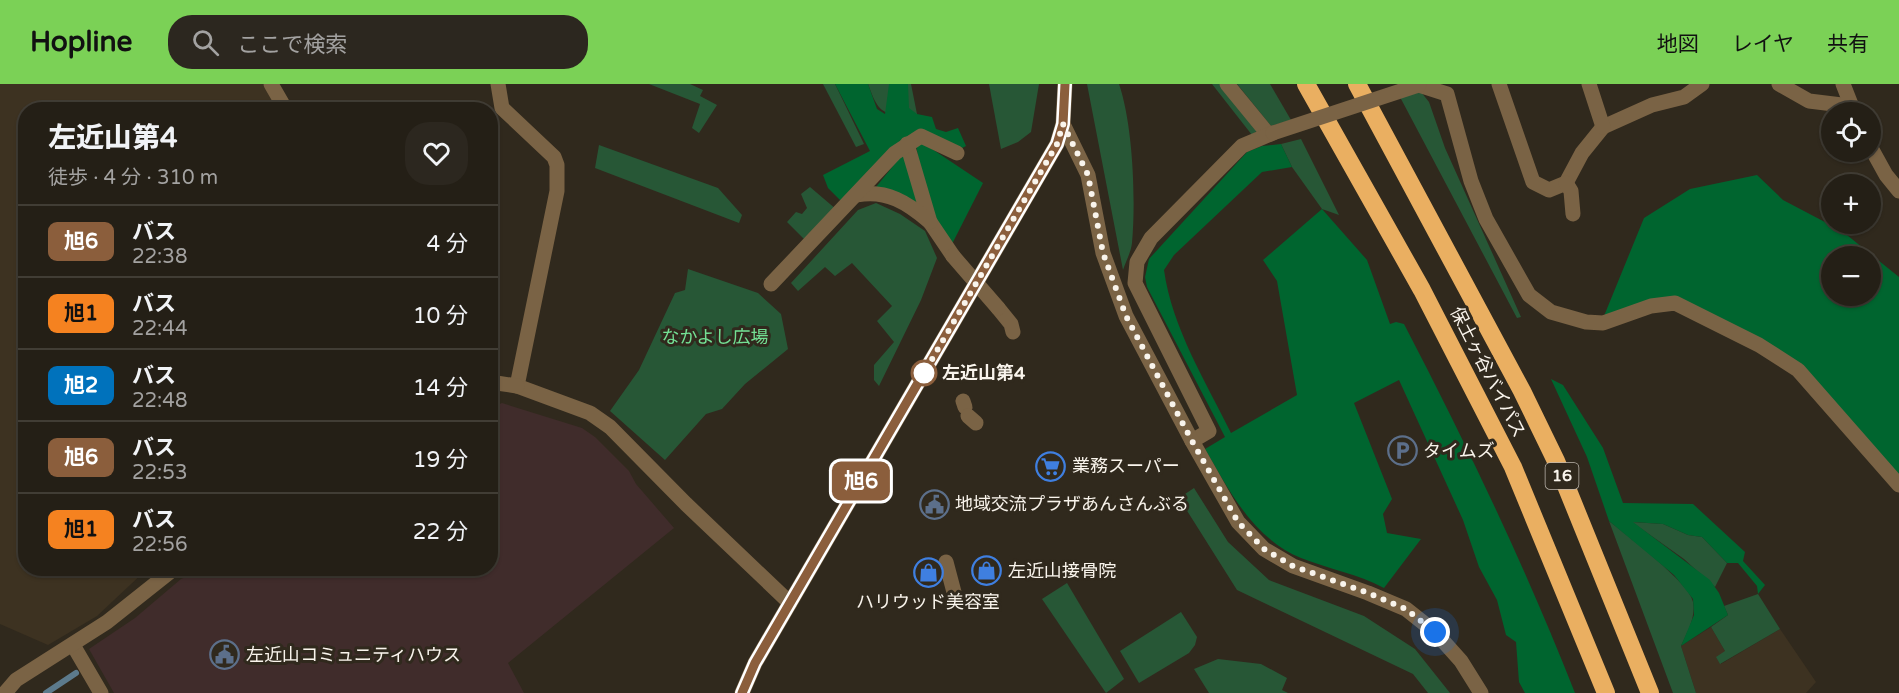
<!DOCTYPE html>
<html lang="ja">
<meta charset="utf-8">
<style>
body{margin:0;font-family:"Varela Round","Noto Sans JP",sans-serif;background:#2c271f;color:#f1f3f6;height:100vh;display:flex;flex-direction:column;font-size:22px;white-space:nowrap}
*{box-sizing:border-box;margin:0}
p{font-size:20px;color:#a3a2a1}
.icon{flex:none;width:33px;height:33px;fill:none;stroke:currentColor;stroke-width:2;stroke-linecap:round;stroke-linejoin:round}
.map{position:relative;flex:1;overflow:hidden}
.details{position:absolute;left:18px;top:18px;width:480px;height:474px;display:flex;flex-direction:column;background:#241f16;border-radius:24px;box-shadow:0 2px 4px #0004,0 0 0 2px #413d35}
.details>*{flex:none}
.badge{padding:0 12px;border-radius:9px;font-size:21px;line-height:39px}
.tools{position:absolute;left:1821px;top:18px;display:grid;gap:12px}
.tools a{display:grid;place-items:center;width:60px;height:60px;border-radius:50%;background:#241f16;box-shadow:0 2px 4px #0004,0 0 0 2px #413d35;font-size:30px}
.you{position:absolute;width:30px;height:30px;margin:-15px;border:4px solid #fff;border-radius:50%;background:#1a73e8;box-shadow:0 0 0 9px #1a73e833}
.map>.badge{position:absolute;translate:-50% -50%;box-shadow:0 0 0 3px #fff}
.round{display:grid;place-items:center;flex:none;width:63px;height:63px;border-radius:24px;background:#2c271f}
.summary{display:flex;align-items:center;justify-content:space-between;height:102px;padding:0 30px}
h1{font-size:28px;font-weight:800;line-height:45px}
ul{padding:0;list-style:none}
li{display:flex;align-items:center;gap:18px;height:72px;padding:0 30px;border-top:2px solid #413d35}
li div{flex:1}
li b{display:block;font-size:22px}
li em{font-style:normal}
li .badge{min-width:66px;font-weight:700;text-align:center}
header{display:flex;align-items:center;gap:36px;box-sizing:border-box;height:84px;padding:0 30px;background:#7bd156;color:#111}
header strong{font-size:28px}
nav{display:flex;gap:33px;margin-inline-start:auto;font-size:21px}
.search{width:420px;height:54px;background:#2c271f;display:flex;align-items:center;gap:15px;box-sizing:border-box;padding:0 21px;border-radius:24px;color:#a3a2a1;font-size:22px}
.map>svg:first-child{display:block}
</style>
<header>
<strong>Hopline</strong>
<div class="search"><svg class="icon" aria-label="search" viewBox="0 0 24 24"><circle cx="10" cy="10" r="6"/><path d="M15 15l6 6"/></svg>ここで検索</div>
<nav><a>地図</a><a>レイヤ</a><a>共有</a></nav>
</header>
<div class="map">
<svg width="1899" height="609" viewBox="0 0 1899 609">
<rect width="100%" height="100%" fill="#30291d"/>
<!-- built -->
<g fill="#3d3221">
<polygon points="0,0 263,0 279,25 26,26 26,484 147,485 97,532 48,561 0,540"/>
<polygon points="1711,543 1725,567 1721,580 1780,545 1816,598 1806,609 1696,609 1681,562"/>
</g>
<!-- education -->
<polygon fill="#402c2b" points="502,319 582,344 595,353 629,387 636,400 674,444 508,579 524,609 114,609 89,565 135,534 181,495 205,485 490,484 491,324"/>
<!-- green -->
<g fill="#275736">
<polygon points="649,0 690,0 703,6 700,12 717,21 699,49 692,44 700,20"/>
<polygon points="823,0 835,0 864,60 856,63"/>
<path d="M 868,0 L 911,0 L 917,30 C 883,30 880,33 868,0 Z"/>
<polygon points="989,0 1039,0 1031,48 1018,58 1001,65"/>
<path d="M 1087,0 L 1119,0 C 1133,41 1136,115 1132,159 C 1131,168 1126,177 1123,186 Z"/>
<polygon points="1212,0 1221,0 1257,47 1252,51"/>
<polygon points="1237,0 1270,0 1291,36 1271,42"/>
<polygon points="1421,8 1429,18 1445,64 1521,233 1517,234 1400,13"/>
<polygon points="1301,55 1339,131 1322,125 1292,83 1281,60"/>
<polygon points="599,61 718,104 742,131 739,139 595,84"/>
<polygon points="810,103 837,126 807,158 787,138 796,128 802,130 807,124 801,110"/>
<polygon points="876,119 900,130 925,147 937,174 921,216 879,302 874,296 874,281 894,258 877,237 892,222 852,179 835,192 825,183 798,207 791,199 858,126"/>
<polygon points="688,185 758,209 781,230 788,265 745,300 722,325 706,330 665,376 610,327 639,286 675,209 685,206"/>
<polygon points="1194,404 1228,458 1269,496 1364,532 1415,565 1450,609 1428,609 1413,590 1237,506 1179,414"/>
<path d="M 1609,437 C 1626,451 1691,500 1693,518 C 1696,534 1687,548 1681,562 L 1696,609 L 1673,609 Z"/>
<polygon points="1632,438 1663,440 1688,451 1702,453 1727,479 1715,503 1684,475"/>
<polygon points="1067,499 1124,595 1106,609 1042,515"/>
<polygon points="1758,510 1780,545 1720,580 1716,573 1725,567 1711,543 1728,531 1724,522"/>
<polygon points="1181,528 1197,553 1195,561 1189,569 1139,599 1120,567"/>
<polygon points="1218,575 1261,580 1287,594 1282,606 1288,609 1209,609 1194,585"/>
</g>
<!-- forest -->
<g fill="#00652f" fill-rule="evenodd">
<polygon points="835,0 868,0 877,25 885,30 889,0 908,0 909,24 917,30 932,33 936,45 946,48 958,44 966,62 958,66 921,49 844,120 828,104 823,91 870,67"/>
<polygon points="923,59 983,99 951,162 925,115 916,61"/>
<path d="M 1281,60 L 1292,83 L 1262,88 L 1174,171 L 1164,186 C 1172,244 1206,298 1231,349 L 1297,311 L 1277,197 L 1263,176 L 1322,125 L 1367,176 L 1390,240 L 1396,238 L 1404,240 C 1467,361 1525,482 1575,609 L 1525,609 L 1519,598 L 1516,558 L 1506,551 L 1497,516 L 1479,483 L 1463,436 L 1399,296 L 1354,319 L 1392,415 L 1383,430 L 1387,449 L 1421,455 L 1384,504 C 1359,490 1328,485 1301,474 C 1253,454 1230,408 1205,365 L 1225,353 L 1147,203 L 1145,193 L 1149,175 L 1247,68 L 1262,62 Z"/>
<polygon points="906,66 921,125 876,103"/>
<path d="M 1757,91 L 1783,116 L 1842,147 L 1899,193 L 1899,395 L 1799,283 L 1677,217 L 1604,232 L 1644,134 L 1690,105 ZM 1832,172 L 1870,172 L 1870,212 L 1832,212 Z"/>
<polygon points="1551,295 1563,301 1603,364 1623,419 1693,420 1745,468 1743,477 1765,501 1758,510 1757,502 1738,479 1727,479 1702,453 1688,451 1663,440 1633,438 1710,496 1719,509 1728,531 1681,562 1694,531 1693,515 1674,491 1609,437 1587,373"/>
</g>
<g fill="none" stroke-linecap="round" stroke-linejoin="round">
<!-- stream -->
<polyline stroke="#5c7a8c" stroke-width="6" points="46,609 76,589"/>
<!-- pedestrian -->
<g stroke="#7a6345" stroke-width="15">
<polyline points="907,60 930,138 953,172"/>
<path d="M 857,111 C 886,105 908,119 930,138"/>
<polyline points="771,200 895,69 921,52 957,69"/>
<polyline points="998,224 1011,240 1013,248"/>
<polyline points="963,317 965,323"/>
<polyline points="968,332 976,339"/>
<polyline points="946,478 955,512"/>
</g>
<!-- minor -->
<g stroke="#7a6345" stroke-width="15">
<polyline points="271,0 286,26"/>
<polyline points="498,0 502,24 554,73 557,81 557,107 517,302 590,329 610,343 686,420 790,519"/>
<polyline points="1227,0 1268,50"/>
<polyline points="1499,0 1533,98 1549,106 1566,99 1582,69 1603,43 1652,21 1684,13 1702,0"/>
<polyline points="1589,0 1603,43"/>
<polyline points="1779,0 1809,17 1850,22"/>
<polyline points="1419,1 1447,10 1471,97 1486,135 1529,211 1551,228 1586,238 1603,239 1651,222 1675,219 1759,261 1798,286 1899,401"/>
<polyline points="1566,99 1571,107 1573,130"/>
<polyline points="490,298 517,302"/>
<polyline points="1192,357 1209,347 1135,199 1137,178 1151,154 1242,62 1273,49"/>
<polyline points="73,561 101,609"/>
<polyline points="5,609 16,596 107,538 175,484"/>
</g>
<!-- tertiary -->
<g stroke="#7a6345" stroke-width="15">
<polyline points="1843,0 1854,28"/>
<polyline points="1063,40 1088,91 1103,169 1126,232 1192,357 1238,438 1264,465 1293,482 1368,509 1406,525 1435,548 1461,577 1481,609"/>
<polyline points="1870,62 1886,91 1899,107"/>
<polyline points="742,609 755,579 1057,60 1063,40 1065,0"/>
</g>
<!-- motorway -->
<g stroke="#eaaf61" stroke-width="18">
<polyline points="1306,0 1422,206 1513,383 1606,609"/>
<polyline points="1357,0 1522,307 1556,377 1650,609"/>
</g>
<!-- pedestrian-bridge -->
<polyline stroke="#7a6345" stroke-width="15" points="953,172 998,224"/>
<!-- minor-bridge -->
<polyline stroke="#7a6345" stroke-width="15" points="1273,49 1419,1"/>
</g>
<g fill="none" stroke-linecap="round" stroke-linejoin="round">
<defs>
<polyline id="line" points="742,609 755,579 1057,60 1063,40 1065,0"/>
</defs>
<!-- line casing -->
<use href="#line" stroke="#fff" stroke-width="14"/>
<!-- line -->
<use href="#line" stroke="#8b5e3c" stroke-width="9"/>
<!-- walk -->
<polyline stroke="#f9f4ec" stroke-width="6" stroke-dasharray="0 10.8" points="924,289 920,296 1057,60 1063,40 1088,91 1103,169 1126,232 1192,357 1238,438 1264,465 1293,482 1368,509 1406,525 1435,548"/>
</g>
<!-- icons -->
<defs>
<symbol id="parking-ring" viewBox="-11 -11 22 22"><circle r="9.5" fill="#30291d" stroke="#5c6f8a" stroke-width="1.5"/><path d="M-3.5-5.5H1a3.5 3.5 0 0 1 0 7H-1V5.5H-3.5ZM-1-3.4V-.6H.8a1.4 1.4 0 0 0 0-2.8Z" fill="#5c6f8a"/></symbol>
<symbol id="supermarket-ring" viewBox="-11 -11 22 22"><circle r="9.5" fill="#30291d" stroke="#3f7fe0" stroke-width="1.5"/><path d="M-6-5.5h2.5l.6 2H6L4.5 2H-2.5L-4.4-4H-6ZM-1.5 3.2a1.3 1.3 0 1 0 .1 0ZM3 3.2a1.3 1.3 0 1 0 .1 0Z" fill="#3f7fe0"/></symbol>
<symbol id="civic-ring" viewBox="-11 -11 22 22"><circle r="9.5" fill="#30291d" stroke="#5c6f8a" stroke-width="1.5"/><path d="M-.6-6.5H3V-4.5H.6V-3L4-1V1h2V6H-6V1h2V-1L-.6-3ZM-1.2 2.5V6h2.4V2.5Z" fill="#5c6f8a"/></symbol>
<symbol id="shop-ring" viewBox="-11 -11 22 22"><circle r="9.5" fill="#30291d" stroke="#3f7fe0" stroke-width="1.5"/><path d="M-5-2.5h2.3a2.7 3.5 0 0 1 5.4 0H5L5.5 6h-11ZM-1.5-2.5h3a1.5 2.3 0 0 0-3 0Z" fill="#3f7fe0"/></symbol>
</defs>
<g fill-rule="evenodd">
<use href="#parking-ring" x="1386" y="350" width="33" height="33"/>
<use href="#supermarket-ring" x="1034" y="366" width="33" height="33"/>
<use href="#civic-ring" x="918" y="404" width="33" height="33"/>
<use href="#shop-ring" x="970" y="470" width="33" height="33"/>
<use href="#shop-ring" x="912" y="472" width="33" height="33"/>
<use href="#civic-ring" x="208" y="554" width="33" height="33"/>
</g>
<!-- markers -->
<circle fill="#fff" stroke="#8b5e3c" stroke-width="3" cx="924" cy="289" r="12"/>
<g text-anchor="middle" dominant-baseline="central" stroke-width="6" stroke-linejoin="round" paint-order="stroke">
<!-- shield labels -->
<rect fill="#30291d" stroke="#bdb7ae" stroke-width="1.5" x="1545.5" y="379" width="33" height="26" rx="4.5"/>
<g font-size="16" font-weight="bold" fill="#f9f4ec">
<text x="1562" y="392">16</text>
</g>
<!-- park labels -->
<g font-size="18" fill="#73e094" stroke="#30291d">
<text x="715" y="253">なかよし広場</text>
</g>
<!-- street labels -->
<g font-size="18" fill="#f9f4ec" stroke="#30291d">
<text transform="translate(1488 288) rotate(63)">保土ヶ谷バイパス</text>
</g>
<!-- stop labels -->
<g font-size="18" font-weight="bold" fill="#f9f4ec" stroke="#30291d" text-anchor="start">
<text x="942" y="289">左近山第4</text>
</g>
<!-- poi labels -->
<g font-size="18" fill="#f9f4ec" stroke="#30291d" text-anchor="start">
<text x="1423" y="367">タイムズ</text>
<text x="1072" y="382">業務スーパー</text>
<text x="955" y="420">地域交流プラザあんさんぶる</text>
<text x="1008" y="487">左近山接骨院</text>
<text x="928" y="518" text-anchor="middle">ハリウッド美容室</text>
<text x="246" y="571">左近山コミュニティハウス</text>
</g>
</g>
</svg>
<div class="tools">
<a><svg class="icon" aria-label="locate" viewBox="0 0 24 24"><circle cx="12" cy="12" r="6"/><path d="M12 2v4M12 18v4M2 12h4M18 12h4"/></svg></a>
<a>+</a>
<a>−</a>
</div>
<div class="you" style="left:1435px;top:548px"></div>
<b class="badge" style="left:861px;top:397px;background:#8b5e3c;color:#fff">旭6</b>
<section class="details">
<div class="summary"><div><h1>左近山第4</h1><p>徒歩 · 4 分 · 310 m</p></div><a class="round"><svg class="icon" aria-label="heart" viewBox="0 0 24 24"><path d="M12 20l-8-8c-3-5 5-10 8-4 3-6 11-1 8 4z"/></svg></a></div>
<ul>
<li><span class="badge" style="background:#8b5e3c;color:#fff">旭6</span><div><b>バス</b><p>22:38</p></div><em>4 分</em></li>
<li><span class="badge" style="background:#f58220;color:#111">旭1</span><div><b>バス</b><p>22:44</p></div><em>10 分</em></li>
<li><span class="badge" style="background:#0072bc;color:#fff">旭2</span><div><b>バス</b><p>22:48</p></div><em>14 分</em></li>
<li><span class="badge" style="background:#8b5e3c;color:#fff">旭6</span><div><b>バス</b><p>22:53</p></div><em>19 分</em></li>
<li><span class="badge" style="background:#f58220;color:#111">旭1</span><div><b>バス</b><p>22:56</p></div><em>22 分</em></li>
</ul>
</section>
</div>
